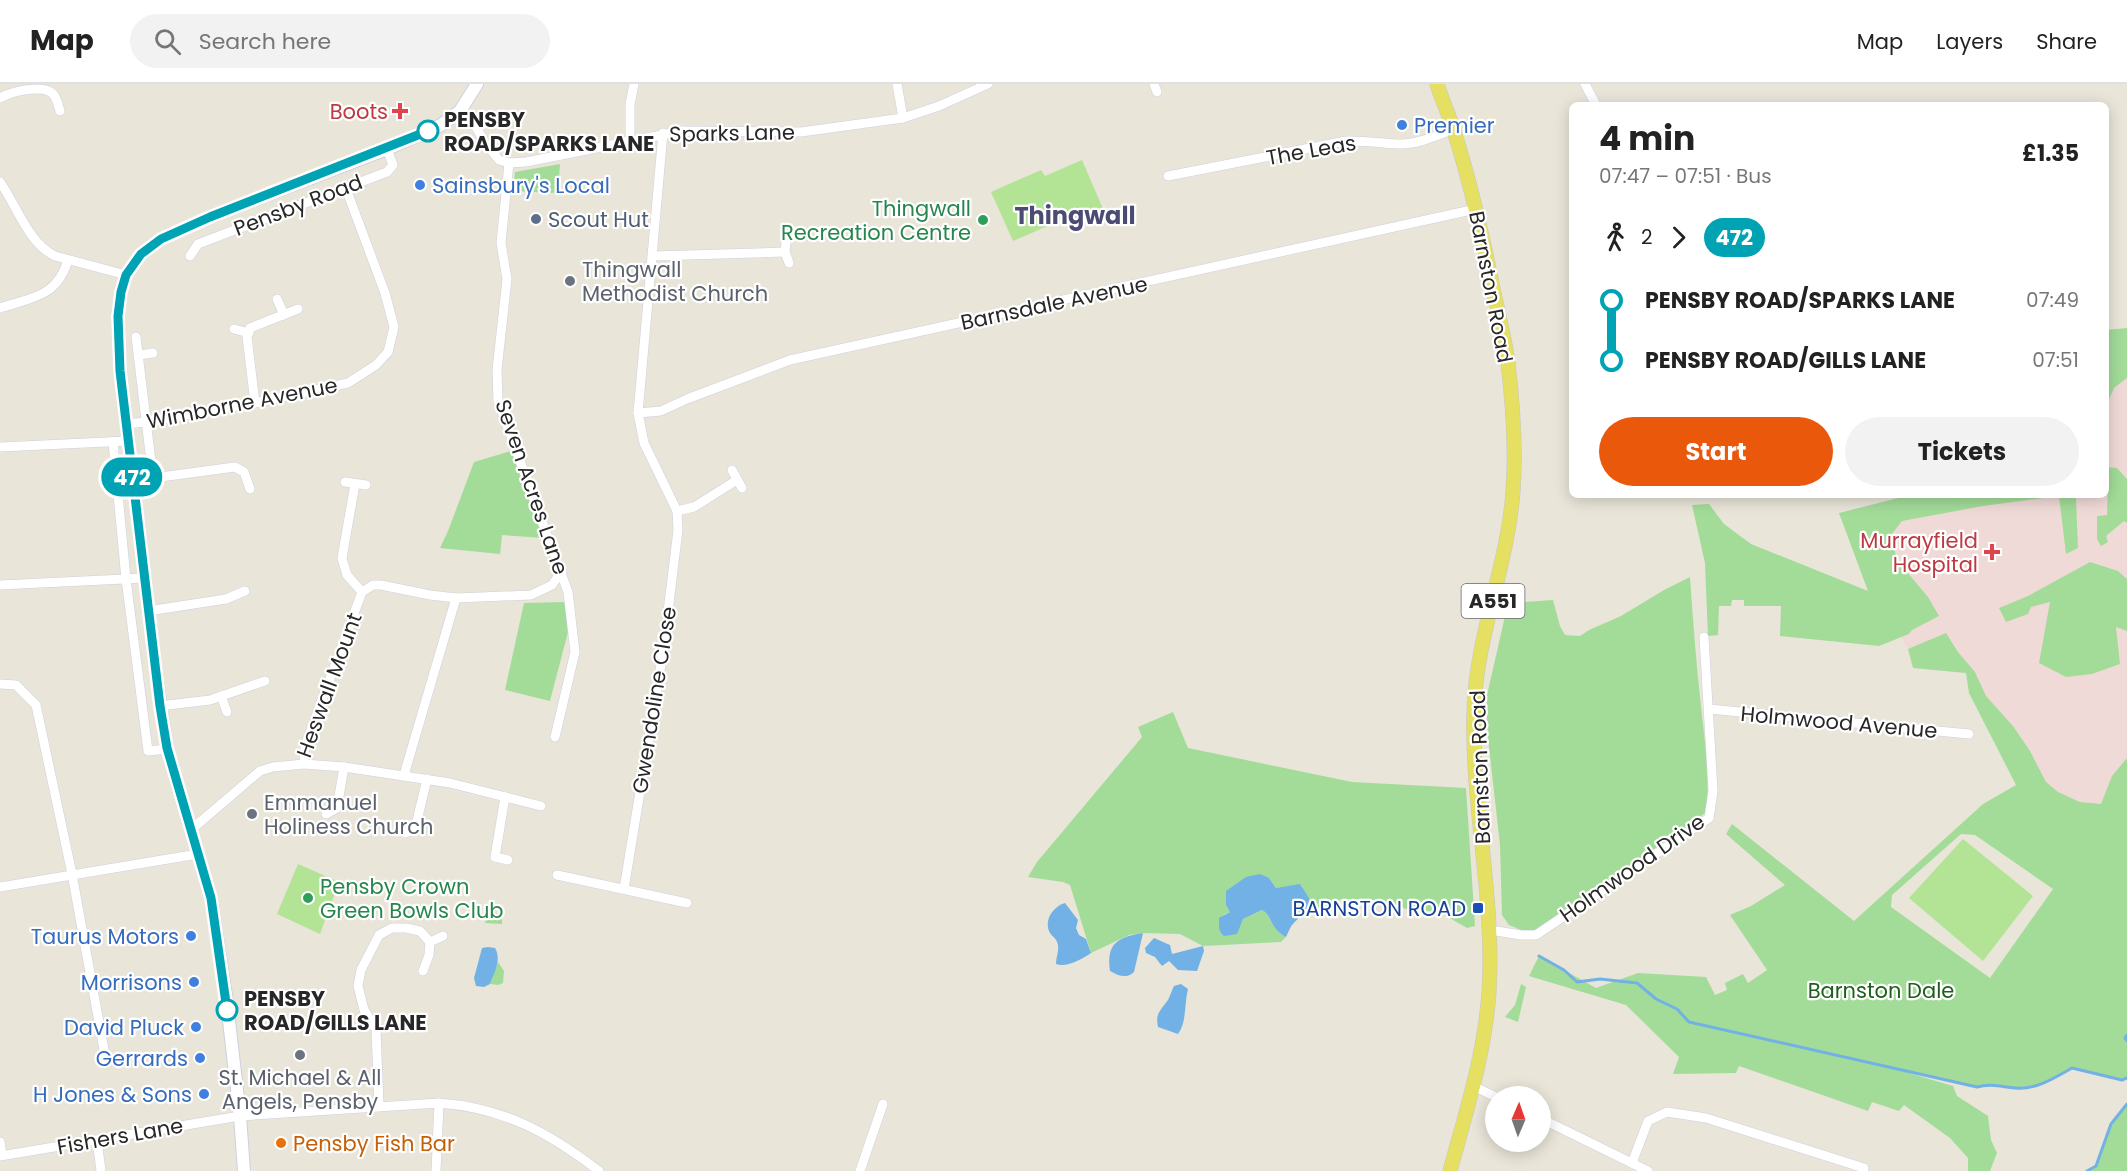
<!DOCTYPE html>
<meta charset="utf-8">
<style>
body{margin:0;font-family:Poppins,sans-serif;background:#f2f2f2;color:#222;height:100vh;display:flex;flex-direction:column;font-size:22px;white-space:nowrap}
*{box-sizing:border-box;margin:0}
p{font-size:20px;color:#767676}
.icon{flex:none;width:33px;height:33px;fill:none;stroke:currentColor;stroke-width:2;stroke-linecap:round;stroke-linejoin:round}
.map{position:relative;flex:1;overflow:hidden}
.drawer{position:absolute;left:1569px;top:18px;width:540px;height:396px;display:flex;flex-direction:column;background:#fff;border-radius:9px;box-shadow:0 3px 15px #0003}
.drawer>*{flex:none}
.badge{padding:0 12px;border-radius:20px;font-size:21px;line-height:39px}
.needle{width:39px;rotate:2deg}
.buttons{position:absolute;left:1485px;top:1002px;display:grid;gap:12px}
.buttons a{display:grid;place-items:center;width:66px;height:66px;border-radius:50%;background:#fff;box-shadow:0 3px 15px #0003;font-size:30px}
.map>.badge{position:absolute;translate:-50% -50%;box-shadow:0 0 0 3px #fff}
.legs{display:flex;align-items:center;gap:9px;height:66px;padding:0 30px;font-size:20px}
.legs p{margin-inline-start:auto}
.summary{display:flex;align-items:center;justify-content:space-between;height:102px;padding:0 30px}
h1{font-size:33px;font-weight:700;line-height:45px}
.primary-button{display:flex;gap:12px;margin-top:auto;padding:12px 30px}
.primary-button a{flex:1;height:69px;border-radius:36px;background:#ea580c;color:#fff;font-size:24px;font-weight:700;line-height:69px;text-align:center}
.primary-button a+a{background:#f2f2f2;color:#222}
ul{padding:0 30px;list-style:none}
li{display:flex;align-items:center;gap:21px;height:60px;font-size:22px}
li i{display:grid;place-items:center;width:9px;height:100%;margin:0 8px;background:currentColor}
li i::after{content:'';width:15px;height:15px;margin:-8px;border:4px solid;border-radius:50%;background:#fff}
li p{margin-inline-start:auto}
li:first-child i{background:linear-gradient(#0000 50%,currentColor 0)}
li:last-child i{background:linear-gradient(currentColor 50%,#0000 0)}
header{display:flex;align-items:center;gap:36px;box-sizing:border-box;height:84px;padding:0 30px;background:#fff;border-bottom:2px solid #e0e0e0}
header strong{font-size:28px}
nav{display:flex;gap:33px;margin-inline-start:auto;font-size:21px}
.search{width:420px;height:54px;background:#f2f2f2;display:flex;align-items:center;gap:15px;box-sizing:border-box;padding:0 21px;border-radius:33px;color:#767676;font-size:22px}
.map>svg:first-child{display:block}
</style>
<header>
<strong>Map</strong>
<div class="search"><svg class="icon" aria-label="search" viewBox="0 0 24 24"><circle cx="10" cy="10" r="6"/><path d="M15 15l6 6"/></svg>Search here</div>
<nav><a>Map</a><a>Layers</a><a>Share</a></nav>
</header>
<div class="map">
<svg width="2127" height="1087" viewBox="0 0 2127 1087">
<rect width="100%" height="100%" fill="#e9e5d9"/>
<!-- medical -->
<polygon fill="#f0dad7" points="2127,250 2127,734 2070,738 1966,589 1913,584 1908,565 1871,505 1843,430 1927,411 2106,411 2106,251"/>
<!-- green -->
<g fill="#a3dc99" fill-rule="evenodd">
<polygon points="560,80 558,109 513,107 515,88"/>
<polygon points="2127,244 2127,294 2114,304 2106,322 2106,246"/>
<polygon points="511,367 543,454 502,451 500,470 440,464 448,447 474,378"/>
<polygon points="2106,383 2117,384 2127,395 2127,439 2124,437 2106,452 2108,458 2101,462 2097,455 2097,432 2107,431 2108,398 2106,397"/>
<polygon points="1910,411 2086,411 2085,413 2076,414 2078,464 2066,470 2059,412 1983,422 1902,437 1891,451 1897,476 1928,513 1939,532 1912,546 1909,550 1879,562 1780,552 1781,522 1744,522 1744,516 1732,516 1731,522 1719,522 1718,551 1708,552 1705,479 1692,421 1709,420 1724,440 1751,460 1868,507 1839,429"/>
<polygon points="2090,478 2118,487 2127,495 2127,547 2116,543 2120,580 2092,590 2066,593 2039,579 2050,518 2031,523 2028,530 2006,538 1999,524 2028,512"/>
<path d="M 1690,493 C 1693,536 1696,579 1701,622 C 1704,653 1712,699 1705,729 L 1540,847 L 1521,846 L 1509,841 L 1502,831 L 1500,761 L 1487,645 L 1487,611 L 1508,519 L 1553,516 L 1560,542 L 1565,551 L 1580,552 L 1589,546 L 1621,532 L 1664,506 Z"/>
<polygon points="565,518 568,548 550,617 505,606 524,519"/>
<path d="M 1946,549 L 1958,568 L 1975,588 L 1986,612 L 2013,642 L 2030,667 L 2046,698 L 2058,708 L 2080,718 L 2101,720 L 2112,692 L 2127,674 L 2127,994 L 2122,996 L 2072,984 C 2054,994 2036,1006 2015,1004 C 2002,1003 1991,999 1977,1003 L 1882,981 L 1953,1002 L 1957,1012 L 1988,1032 L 1991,1056 L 1997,1069 L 1990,1087 L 1968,1087 L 1968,1074 L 1950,1054 L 1904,1021 L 1899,1027 L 1872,1018 L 1868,1027 L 1739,982 L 1736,989 L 1673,990 L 1679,973 L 1626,921 L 1529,892 L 1539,872 L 1596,904 L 1638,889 L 1706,893 L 1715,911 L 1727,906 L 1725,899 L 1743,890 L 1748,899 L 1767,886 L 1730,831 L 1751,822 L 1785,801 L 1726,750 L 1732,740 L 1854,837 L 1983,720 L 2016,701 L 1969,609 L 1966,589 L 1913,584 L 1908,565 ZM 1961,750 L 1975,751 L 2053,805 L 1990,894 L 1891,823 L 1892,811 Z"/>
<path d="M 1173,628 L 1188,664 L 1352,698 L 1466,704 L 1475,842 L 1467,844 L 1439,828 L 1407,825 L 1369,815 L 1342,815 L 1308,828 L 1311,820 L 1301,801 L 1276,804 L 1269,794 L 1230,828 L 1223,831 L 1243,835 L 1262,826 C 1273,832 1269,844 1286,853 L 1281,858 L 1203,862 L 1180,850 L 1143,849 L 1129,851 L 1091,869 L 1070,801 L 1063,798 L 1028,793 L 1037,778 L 1142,653 L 1138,643 Z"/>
<polygon points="489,827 502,831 502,840 485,839"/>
<polygon points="498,878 504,887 503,899 498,901 490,900"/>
<polygon points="1521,900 1526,903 1518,938 1505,933 1515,921"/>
<polygon points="2127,1020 2127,1087 2087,1087 2096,1082 2111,1040"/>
</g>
<!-- pitch -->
<g fill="#b3e395">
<polygon points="1082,76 1104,127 1067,143 1064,135 1013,157 991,108 1041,86 1045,92"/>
<polygon points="1963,755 2033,812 1983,877 1909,814"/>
<polygon points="298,780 339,798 320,850 277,830"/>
</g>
<!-- water -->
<g fill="#72b1e5">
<path d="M 1260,790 L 1269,794 L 1276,804 L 1300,800 C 1320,829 1309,821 1293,840 C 1290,843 1288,849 1286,853 C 1269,844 1273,832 1262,826 L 1243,835 L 1237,850 L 1224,852 C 1218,847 1219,842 1219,834 L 1230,828 L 1226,821 L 1226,807 L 1246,793 Z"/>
<path d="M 1065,819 L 1078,836 L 1076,844 L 1079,851 L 1086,855 L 1091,869 C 1082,875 1067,884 1056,880 C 1056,874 1059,867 1058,861 C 1057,855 1053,853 1050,849 C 1043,836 1054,822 1065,819 Z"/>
<path d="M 1143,849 L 1134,888 C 1126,895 1119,892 1110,887 C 1106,860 1117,853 1143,849 Z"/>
<polygon points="1154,854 1170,861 1172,870 1203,862 1204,867 1197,887 1178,886 1169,877 1162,882 1155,873 1146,869 1145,864"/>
<path d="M 488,863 L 495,864 C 502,876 494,889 490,900 L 484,903 L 476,902 L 474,894 L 482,864 Z"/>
<path d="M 1181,900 L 1188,905 C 1184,920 1187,938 1178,950 L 1158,943 C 1155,929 1161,926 1168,916 C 1170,912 1172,906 1174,902 Z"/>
</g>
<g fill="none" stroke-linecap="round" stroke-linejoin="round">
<!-- stream -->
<g stroke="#72b1e5" stroke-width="3">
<path d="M 1539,872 L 1564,886 L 1577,898 L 1600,895 L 1637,899 L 1656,915 L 1677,925 L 1689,938 L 1977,1003 C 1991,999 2002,1003 2015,1004 C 2036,1006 2054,994 2072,984 L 2122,996 L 2127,994"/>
<polyline points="2127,951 2125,954 2127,957"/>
<polyline points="2087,1087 2096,1082 2111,1040 2127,1020"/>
</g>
<defs>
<g id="minor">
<polyline points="897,0 903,34"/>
<polyline points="1154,0 1157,8"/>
<polyline points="1585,0 1596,21"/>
<path d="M 0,14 C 11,8 41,0 52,9 C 57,13 58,21 60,27"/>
<polyline points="460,27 476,43 485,59 499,76 509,79 526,78 682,47 801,48 903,34 939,22 988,0"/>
<polyline points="630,58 630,20 634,0"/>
<polyline points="509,79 501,159 507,195 497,286 498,317 568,508 575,568 555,653"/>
<path d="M 1168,92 L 1346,57 C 1365,56 1384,60 1403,60 C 1421,59 1438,51 1454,45"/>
<path d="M 0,98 C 17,122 28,159 55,172 L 126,191"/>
<polyline points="786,158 785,168 789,179"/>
<polyline points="190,172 198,160 387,88 393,81 387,65"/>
<polyline points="653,172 785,168"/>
<polyline points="277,215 284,231"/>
<path d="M 0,224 C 33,213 57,213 68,176"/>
<polyline points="234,245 249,249"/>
<polyline points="136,253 153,394 235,383 244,388 250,405"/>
<polyline points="139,271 153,269"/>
<polyline points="255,319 247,253 250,244 298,225"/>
<polyline points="638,329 661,327 687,315 790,276 1476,125"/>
<polyline points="126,340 146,338 255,319 348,299 376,281 388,268 394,243 385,209 345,102"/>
<polyline points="113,358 126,495 148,667 167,665"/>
<polyline points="0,363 128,357"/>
<polyline points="732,386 742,404"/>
<polyline points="345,398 366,401"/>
<polyline points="677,427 694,423 737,396"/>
<polyline points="0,501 145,494"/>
<polyline points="362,508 373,501 381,501 430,511 456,514 531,511 552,501 562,487"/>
<polyline points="148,527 226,515 245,507"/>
<polyline points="0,600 16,601 36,621 72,790 105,971"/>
<polyline points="221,612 227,628"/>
<polyline points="160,622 210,616 265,597"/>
<polyline points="1709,625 1969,650"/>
<polyline points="304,680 344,683 450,699 541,722"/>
<polyline points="404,691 456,514"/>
<polyline points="505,713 495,773 508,776"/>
<polyline points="326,730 337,724 344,683"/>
<polyline points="192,745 260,687 273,683 304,680 305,662 362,508 347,491 342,474 355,400"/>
<polyline points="405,749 415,745 427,695"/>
<polyline points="557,791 687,819"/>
<polyline points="0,803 198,770"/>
<polyline points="624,805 663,568 678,446 677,427 644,359 638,329 663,49"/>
<polyline points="1490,846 1521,851 1536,851 1709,734 1713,707 1704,553"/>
<polyline points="430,858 443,852"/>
<polyline points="1473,1002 1496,1013"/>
<polyline points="379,1023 376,945 364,926 358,902 361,886 379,851 392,844 406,844 420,847 430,858 429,871 423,887"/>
<polyline points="1540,1034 1648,1087"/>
<polyline points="97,1056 101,1087"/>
<polyline points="0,1058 2,1071"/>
<path d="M 0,1072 L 240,1032 L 439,1019 C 504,1024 548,1048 599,1087"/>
<polyline points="1632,1079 1648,1037 1667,1028 1706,1034 1864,1084 1863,1087"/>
<polyline points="436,1087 439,1019"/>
<polyline points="860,1087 883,1020"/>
</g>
<polyline id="secondary" points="244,1087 240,1032 226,911 211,814 167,665 156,589 120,287 118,232 121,208 126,191 141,170 161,155 210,133 387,65 441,41 460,27 477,0"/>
<path id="primary" d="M 1437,0 C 1442,16 1449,31 1454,47 C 1471,100 1483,154 1494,209 C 1499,232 1505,256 1508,279 C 1513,321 1516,365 1513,407 C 1508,481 1476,552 1474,626 C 1471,720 1495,814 1489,908 C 1485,969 1466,1028 1450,1087"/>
</defs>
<!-- minor casing -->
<use href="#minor" stroke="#cfcfdf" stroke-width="10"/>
<!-- secondary casing -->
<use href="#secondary" stroke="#cfcfdf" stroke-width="14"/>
<!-- primary casing -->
<use href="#primary" stroke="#c7c7c7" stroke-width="15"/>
<!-- minor -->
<use href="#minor" stroke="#fff" stroke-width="9"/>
<!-- secondary -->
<use href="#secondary" stroke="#fff" stroke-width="12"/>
<!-- primary -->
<use href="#primary" stroke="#e6e062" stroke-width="14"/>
</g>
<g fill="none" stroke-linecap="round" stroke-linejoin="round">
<defs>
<polyline id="line-1" points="227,926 211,814 167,664 160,622 120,287 118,232 121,208 126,191 141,170 161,155 210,133 428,47"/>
</defs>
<!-- line-1 casing -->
<use href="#line-1" stroke="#fff" stroke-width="14"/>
<!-- line-1 -->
<use href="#line-1" stroke="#00a3b4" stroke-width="9"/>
</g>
<!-- markers -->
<g fill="#e0444e" stroke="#fff" stroke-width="2">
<path d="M397 18h6v6h6v6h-6v6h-6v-6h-6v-6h6z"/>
<path d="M1989 459h6v6h6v6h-6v6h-6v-6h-6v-6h6z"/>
</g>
<g fill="#3f7fe0" stroke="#fff" stroke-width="2">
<circle cx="1402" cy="41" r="6"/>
<circle cx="420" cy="101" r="6"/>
<circle cx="191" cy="852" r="6"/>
<circle cx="194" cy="898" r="6"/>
<circle cx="196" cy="943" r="6"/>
<circle cx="200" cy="974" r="6"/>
<circle cx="204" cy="1010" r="6"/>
</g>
<g fill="#fff" stroke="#00a3b4" stroke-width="3">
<circle cx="428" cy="47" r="10"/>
<circle cx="227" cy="926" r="10"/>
</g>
<circle fill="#5c6f8a" stroke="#fff" stroke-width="2" cx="536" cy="135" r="6"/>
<g fill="#2e9e5b" stroke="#fff" stroke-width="2">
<circle cx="983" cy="136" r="6"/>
<circle cx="308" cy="814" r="6"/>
</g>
<g fill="#6b7280" stroke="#fff" stroke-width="2">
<circle cx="570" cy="197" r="6"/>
<circle cx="252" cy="730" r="6"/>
<circle cx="300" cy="971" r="6"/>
</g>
<rect fill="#1a4fb4" stroke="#fff" stroke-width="2" x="1472" y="818" width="12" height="12" rx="3"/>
<circle fill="#e8710a" stroke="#fff" stroke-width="2" cx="281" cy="1059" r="6"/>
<g text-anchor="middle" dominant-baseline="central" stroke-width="4.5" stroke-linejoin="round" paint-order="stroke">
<!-- shield labels -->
<rect fill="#fff" stroke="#686868" stroke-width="1.5" x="1461.5" y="500" width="63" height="34" rx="4.5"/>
<g font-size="20" font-weight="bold" fill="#272727">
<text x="1493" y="517">A551</text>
</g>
<!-- health labels -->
<g font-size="21" fill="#be3a42" stroke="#fff" text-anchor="end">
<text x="388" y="27">Boots</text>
<text x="1978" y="456">Murrayfield<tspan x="1978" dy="24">Hospital</tspan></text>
</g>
<!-- stop labels -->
<g font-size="21" font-weight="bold" fill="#272727" stroke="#fff" text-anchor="start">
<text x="444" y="35">PENSBY<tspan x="444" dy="24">ROAD/SPARKS LANE</tspan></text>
<text x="244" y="914">PENSBY<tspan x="244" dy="24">ROAD/GILLS LANE</tspan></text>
</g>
<!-- shop labels -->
<g font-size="21" fill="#366cbe" stroke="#fff" text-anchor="end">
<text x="1414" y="41" text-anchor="start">Premier</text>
<text x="432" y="101" text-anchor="start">Sainsbury's Local</text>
<text x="179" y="852">Taurus Motors</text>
<text x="182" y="898">Morrisons</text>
<text x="184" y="943">David Pluck</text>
<text x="188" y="974">Gerrards</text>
<text x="192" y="1010">H Jones &amp; Sons</text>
</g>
<!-- street labels -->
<g font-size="21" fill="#272727" stroke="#fff">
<text transform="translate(732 49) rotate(-1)">Sparks Lane</text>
<text transform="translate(1311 66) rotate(-10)">The Leas</text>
<text transform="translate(298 121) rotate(-21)">Pensby Road</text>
<text transform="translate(1491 203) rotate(79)">Barnston Road</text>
<text transform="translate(1054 219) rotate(-12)">Barnsdale Avenue</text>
<text transform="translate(242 319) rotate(-11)">Wimborne Avenue</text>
<text transform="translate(532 403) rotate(71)">Seven Acres Lane</text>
<text transform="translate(329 601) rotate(-70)">Heswall Mount</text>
<text transform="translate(654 616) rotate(-81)">Gwendoline Close</text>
<text transform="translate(1839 638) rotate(5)">Holmwood Avenue</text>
<text transform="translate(1480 683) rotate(-92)">Barnston Road</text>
<text transform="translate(1632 784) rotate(-35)">Holmwood Drive</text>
<text transform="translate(120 1052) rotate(-10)">Fishers Lane</text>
</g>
<!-- leisure labels -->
<g font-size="21" fill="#27864d" stroke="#fff" text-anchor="end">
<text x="971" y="124">Thingwall<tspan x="971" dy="24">Recreation Centre</tspan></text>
<text x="320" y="802" text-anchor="start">Pensby Crown<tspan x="320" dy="24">Green Bowls Club</tspan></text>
</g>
<!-- service labels -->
<g font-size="21" fill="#4e5e75" stroke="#fff" text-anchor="start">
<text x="548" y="135">Scout Hut</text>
</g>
<!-- worship labels -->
<g font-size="21" fill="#5b616d" stroke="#fff" text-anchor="start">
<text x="582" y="185">Thingwall<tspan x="582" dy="24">Methodist Church</tspan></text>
<text x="264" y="718">Emmanuel<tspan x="264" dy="24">Holiness Church</tspan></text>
<text x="300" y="993" text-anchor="middle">St. Michael &amp; All<tspan x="300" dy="24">Angels, Pensby</tspan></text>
</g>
<!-- transit labels -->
<g font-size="21" fill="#164399" stroke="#fff" text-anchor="end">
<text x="1466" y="824">BARNSTON ROAD</text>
</g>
<!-- park labels -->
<g font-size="21" fill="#1f5e1e" stroke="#fff">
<text x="1881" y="906">Barnston Dale</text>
</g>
<!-- food labels -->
<g font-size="21" fill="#c56008" stroke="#fff" text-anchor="start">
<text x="293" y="1059">Pensby Fish Bar</text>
</g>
<!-- quarter labels -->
<g font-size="24" font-weight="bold" fill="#4c4b74" stroke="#fff">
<text x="1075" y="131">Thingwall</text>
</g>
</g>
</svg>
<div class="buttons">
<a><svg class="needle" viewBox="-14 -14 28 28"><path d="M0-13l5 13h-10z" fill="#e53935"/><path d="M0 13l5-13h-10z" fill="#767676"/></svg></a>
</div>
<b class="badge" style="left:132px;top:393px;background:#00a3b4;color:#fff">472</b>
<section class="drawer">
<div class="summary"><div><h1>4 min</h1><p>07:47 – 07:51 · Bus</p></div><b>£1.35</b></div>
<div class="legs"><svg class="icon" aria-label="walk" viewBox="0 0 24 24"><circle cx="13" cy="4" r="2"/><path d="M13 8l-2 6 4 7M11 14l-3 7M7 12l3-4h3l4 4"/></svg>2<svg class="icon" aria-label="forward" viewBox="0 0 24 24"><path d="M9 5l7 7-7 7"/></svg><b class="badge" style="background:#00a3b4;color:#fff">472</b></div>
<ul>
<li><i style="color:#00a3b4"></i><b>PENSBY ROAD/SPARKS LANE</b><p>07:49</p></li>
<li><i style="color:#00a3b4"></i><b>PENSBY ROAD/GILLS LANE</b><p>07:51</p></li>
</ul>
<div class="primary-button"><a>Start</a><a>Tickets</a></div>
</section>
</div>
